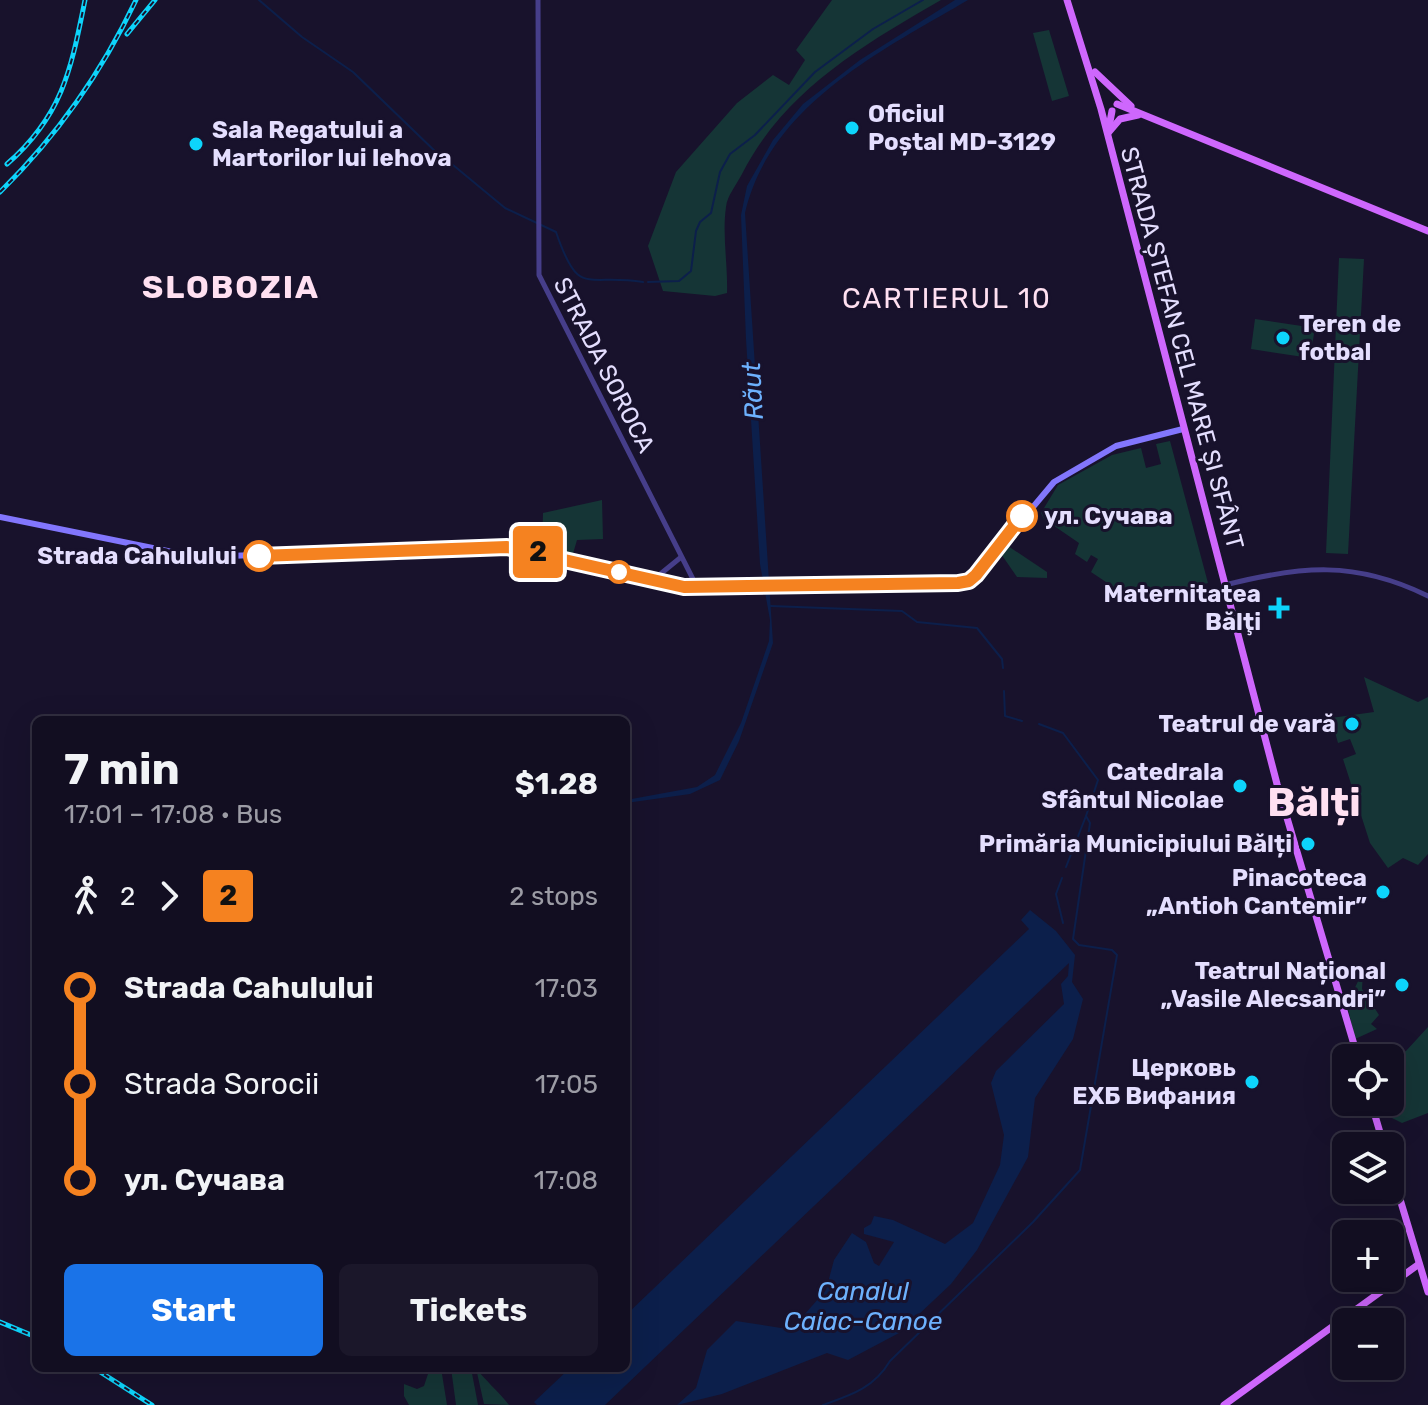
<!DOCTYPE html>
<meta charset="utf-8">
<style>
body{margin:0;font-family:Rubik,sans-serif;background:#1b172a;color:#f1f3f6;height:100vh;display:flex;flex-direction:column;font-size:30px;white-space:nowrap}
*{box-sizing:border-box;margin:0}
p{font-size:26px;color:#9c9ca5}
.icon{flex:none;width:44px;height:44px;fill:none;stroke:currentColor;stroke-width:2;stroke-linecap:round;stroke-linejoin:round}
.map{position:relative;flex:1;overflow:hidden}
.panel{position:absolute;left:32px;top:716px;width:598px;height:656px;display:flex;flex-direction:column;background:#120e21;border-radius:12px;box-shadow:0 8px 32px #0002,0 0 0 2px #312e3f}
.panel>*{flex:none}
.badge{padding:0 16px;border-radius:6px;font-size:28px;line-height:52px}
.fabs{position:absolute;left:1332px;top:1044px;display:grid;gap:16px}
.fabs a{display:grid;place-items:center;width:72px;height:72px;border-radius:12px;background:#120e21;box-shadow:0 8px 32px #0002,0 0 0 2px #312e3f;font-size:40px}
.map>.badge{position:absolute;translate:-50% -50%;box-shadow:0 0 0 4px #fff}
.legs{display:flex;align-items:center;gap:12px;height:88px;padding:0 32px;font-size:26px}
.legs p{margin-inline-start:auto}
.overview{display:flex;align-items:center;justify-content:space-between;height:136px;padding:0 32px}
h1{font-size:44px;font-weight:700;line-height:60px}
.action{display:flex;gap:16px;margin-top:auto;padding:16px 32px}
.action a{flex:1;height:92px;border-radius:12px;background:#1a73e8;color:#fff;font-size:32px;font-weight:700;line-height:92px;text-align:center}
.action a+a{background:#1b172a;color:#f1f3f6}
ul{padding:0 32px;list-style:none}
li{display:flex;align-items:center;gap:28px;height:96px;font-size:30px}
li i{display:grid;place-items:center;width:12px;height:100%;margin:0 10px;background:currentColor}
li i::after{content:'';width:20px;height:20px;margin:-10px;border:6px solid;border-radius:50%;background:#120e21}
li p{margin-inline-start:auto}
li:first-child i{background:linear-gradient(#0000 50%,currentColor 0)}
li:last-child i{background:linear-gradient(currentColor 50%,#0000 0)}
.map>svg:first-child{display:block}
</style>
<div class="map">
<svg width="1428" height="1405" viewBox="0 0 1428 1405">
<rect width="100%" height="100%" fill="#18122c"/>
<!-- green -->
<g fill="#153536">
<path d="M 832,0 L 941,0 C 863,45 784,91 742,174 C 737,184 727,196 726,207 C 722,235 728,265 727,293 L 715,296 L 663,291 L 648,246 L 676,172 L 737,103 L 773,75 L 789,85 L 805,60 L 796,50 Z"/>
<polygon points="1049,30 1069,96 1052,101 1033,33"/>
<polygon points="1339,258 1364,259 1348,554 1326,553"/>
<polygon points="1255,319 1315,328 1310,358 1251,349"/>
<polygon points="1170,441 1208,583 1136,602 1091,572 1098,559 1091,555 1087,562 1075,554 1079,543 1044,519 1041,513 1058,485 1112,455 1141,448 1146,468 1161,464 1156,444"/>
<polygon points="602,500 603,539 577,540 572,557 542,548 543,513"/>
<polygon points="1005,544 1047,572 1047,578 1017,577 999,551"/>
<polygon points="1364,677 1418,702 1428,697 1428,854 1418,865 1403,858 1388,868 1370,843 1343,759 1356,754 1350,739 1338,743 1331,718 1374,712"/>
<polygon points="1363,971 1362,989 1379,1015 1371,1024 1377,1029 1355,1039 1347,1004"/>
<polygon points="1428,1027 1428,1113 1402,1123 1392,1118 1387,1102 1390,1102 1390,1058 1383,1058 1406,1051"/>
<polygon points="423,1368 441,1368 447,1405 409,1405 404,1396 404,1384 417,1389 424,1386 428,1374"/>
<polygon points="451,1368 471,1368 478,1405 456,1405"/>
<path d="M 476,1368 C 484,1379 498,1391 509,1405 L 484,1404 Z"/>
</g>
<!-- water -->
<g fill="#0c1f4b">
<path d="M 955,0 L 968,0 C 881,51 770,105 745,213 L 773,643 L 739,741 L 720,780 L 690,794 L 626,803 L 626,800 L 697,787 L 715,775 L 741,723 L 769,641 L 770,620 L 760,564 L 746,339 L 741,215 L 747,186 L 773,140 L 803,104 L 860,60 Z"/>
<polygon points="1030,910 1056,931 1075,955 1072,982 1083,999 1073,1039 1035,1098 1028,1157 977,1250 951,1284 899,1333 848,1360 827,1353 722,1394 677,1405 696,1388 707,1350 736,1321 781,1328 797,1323 826,1290 834,1260 852,1233 866,1242 874,1263 879,1266 894,1242 864,1234 864,1228 871,1224 874,1216 893,1220 945,1244 973,1223 1000,1165 1004,1135 991,1083 996,1071 1064,1004 1061,984 1068,976 1069,963 605,1405 537,1405 534,1402 570,1368 626,1368 626,1315 1029,929 1021,920"/>
</g>
<g fill="none" stroke-linecap="round" stroke-linejoin="round">
<!-- stream -->
<g stroke="#0c1f4b" stroke-width="2">
<polyline points="259,0 302,37 353,72 440,156"/>
<path d="M 447,160 L 505,208 L 556,232 C 579,299 585,273 643,282"/>
<polyline points="648,282 679,281 691,271 696,231 700,222 711,213 720,172 730,154 755,135 815,72 873,29 923,0"/>
<polyline points="771,606 902,611 917,622 977,628 1002,659 1003,668"/>
<polyline points="1004,691 1005,716 1022,721"/>
<polyline points="1066,867 1086,816"/>
<polyline points="1062,878 1056,894 1063,923"/>
<path d="M 823,1405 C 851,1395 874,1388 890,1361 L 1033,1222 L 1080,1170 L 1117,955 L 1112,950 L 1079,945 L 1073,939 L 1090,823 L 1086,816 L 1098,780 L 1063,733 L 1039,724"/>
</g>
<!-- tertiary -->
<g stroke="#463e8a" stroke-width="5">
<polyline points="538,0 539,275 697,587"/>
<polyline points="653,580 680,558"/>
<path d="M 1225,585 C 1300,566 1355,560 1428,596"/>
</g>
<!-- secondary -->
<polyline stroke="#8276fd" stroke-width="6" points="0,517 197,557 507,547 691,587 958,583 976,575 1054,482 1116,446 1183,429"/>
<!-- primary -->
<g stroke="#ce67fd" stroke-width="7">
<polyline points="1067,0 1101,109 1277,784 1358,1058"/>
<polyline points="1095,72 1131,106"/>
<polyline points="1117,104 1428,231"/>
<polyline points="1109,127 1112,111"/>
<polyline points="1108,133 1120,119 1138,115"/>
<polyline points="1371,1102 1384,1146"/>
<polyline points="1390,1166 1428,1292"/>
<polyline points="1224,1405 1419,1264"/>
</g>
<defs>
<g id="rail">
<polyline points="127,34 155,0"/>
<path d="M 7,164 C 63,115 71,69 85,0"/>
<path d="M 0,192 C 57,136 102,72 136,0"/>
<polyline points="0,1322 36,1337"/>
<polyline points="94,1368 152,1405"/>
</g>
</defs>
<!-- rail casing -->
<use href="#rail" stroke="#0dd4fb" stroke-width="5"/>
<!-- rail -->
<use href="#rail" stroke="#18122c" stroke-width="2" stroke-dasharray="6" stroke-linecap="butt"/>
</g>
<g fill="none" stroke-linecap="round" stroke-linejoin="round">
<defs>
<polyline id="line-1" points="259,556 507,547 684,587 958,583 969,581 976,575 1022,516"/>
</defs>
<!-- line-1 casing -->
<use href="#line-1" stroke="#fff" stroke-width="18"/>
<!-- line-1 -->
<use href="#line-1" stroke="#f58220" stroke-width="12"/>
</g>
<!-- markers -->
<g fill="#0dd4fb" stroke="#18122c" stroke-width="3">
<circle cx="852" cy="128" r="8"/>
<circle cx="196" cy="144" r="8"/>
<circle cx="1283" cy="338" r="8"/>
<path d="M1275 596h8v8h8v8h-8v8h-8v-8h-8v-8h8z"/>
<circle cx="1352" cy="724" r="8"/>
<circle cx="1240" cy="786" r="8"/>
<circle cx="1308" cy="844" r="8"/>
<circle cx="1383" cy="892" r="8"/>
<circle cx="1402" cy="985" r="8"/>
<circle cx="1252" cy="1082" r="8"/>
</g>
<g fill="#fff" stroke="#f58220" stroke-width="4">
<circle cx="1022" cy="516" r="14"/>
<circle cx="259" cy="556" r="14"/>
<circle cx="619" cy="572" r="10"/>
</g>
<g text-anchor="middle" dominant-baseline="central" stroke-width="6" stroke-linejoin="round" paint-order="stroke">
<!-- poi labels -->
<g font-size="24" font-weight="bold" fill="#e4defe" stroke="#18122c" text-anchor="end">
<text x="868" y="114" text-anchor="start">Oficiul<tspan x="868" dy="28">Poștal MD-3129</tspan></text>
<text x="212" y="130" text-anchor="start">Sala Regatului a<tspan x="212" dy="28">Martorilor lui Iehova</tspan></text>
<text x="1299" y="324" text-anchor="start">Teren de<tspan x="1299" dy="28">fotbal</tspan></text>
<text x="1261" y="594">Maternitatea<tspan x="1261" dy="28">Bălţi</tspan></text>
<text x="1336" y="724">Teatrul de vară</text>
<text x="1224" y="772">Catedrala<tspan x="1224" dy="28">Sfântul Nicolae</tspan></text>
<text x="1292" y="844">Primăria Municipiului Bălți</text>
<text x="1367" y="878">Pinacoteca<tspan x="1367" dy="28">„Antioh Cantemir”</tspan></text>
<text x="1386" y="971">Teatrul Național<tspan x="1386" dy="28">„Vasile Alecsandri”</tspan></text>
<text x="1236" y="1068">Церковь<tspan x="1236" dy="28">ЕХБ Вифания</tspan></text>
</g>
<!-- street labels -->
<g font-size="24" fill="#e4defe" stroke="#18122c">
<text transform="translate(1182 348) rotate(75)">STRADA ȘTEFAN CEL MARE ȘI SFÂNT</text>
<text transform="translate(604 365) rotate(63)">STRADA SOROCA</text>
</g>
<!-- stop labels -->
<g font-size="24" font-weight="bold" fill="#e4defe" stroke="#18122c" text-anchor="start">
<text x="1044" y="516">ул. Сучава</text>
<text x="237" y="556" text-anchor="end">Strada Cahulului</text>
</g>
<!-- water labels -->
<g font-size="26" font-style="italic" fill="#6db1fd" stroke="#18122c">
<text transform="translate(753 391) rotate(-93)">Răut</text>
<text x="863" y="1291">Canalul<tspan x="863" dy="30">Caiac-Canoe</tspan></text>
</g>
<!-- quarter labels -->
<g font-size="28" letter-spacing="2" fill="#ffe0f1" stroke="#18122c">
<text x="947" y="298">CARTIERUL 10</text>
</g>
<!-- district labels -->
<g font-size="32" font-weight="bold" letter-spacing="2" fill="#ffe0f1" stroke="#18122c">
<text x="231" y="287">SLOBOZIA</text>
</g>
<!-- town labels -->
<g font-size="40" font-weight="bold" fill="#ffe0f1" stroke="#18122c">
<text x="1314" y="802">Bălți</text>
</g>
</g>
</svg>
<div class="fabs">
<a><svg class="icon" aria-label="locate" viewBox="0 0 24 24"><circle cx="12" cy="12" r="6"/><path d="M12 2v4M12 18v4M2 12h4M18 12h4"/></svg></a>
<a><svg class="icon" aria-label="layers" viewBox="0 0 24 24"><path d="M12 4l9 5-9 5-9-5zM3 14l9 5 9-5"/></svg></a>
<a>+</a>
<a>−</a>
</div>
<b class="badge" style="left:538px;top:552px;background:#f58220;color:#111">2</b>
<section class="panel">
<div class="overview"><div><h1>7 min</h1><p>17:01 – 17:08 · Bus</p></div><b>$1.28</b></div>
<div class="legs"><svg class="icon" aria-label="walk" viewBox="0 0 24 24"><circle cx="13" cy="4" r="2"/><path d="M13 8l-2 6 4 7M11 14l-3 7M7 12l3-4h3l4 4"/></svg>2<svg class="icon" aria-label="forward" viewBox="0 0 24 24"><path d="M9 5l7 7-7 7"/></svg><b class="badge" style="background:#f58220;color:#111">2</b><p>2 stops</p></div>
<ul>
<li><i style="color:#f58220"></i><b>Strada Cahulului</b><p>17:03</p></li>
<li><i style="color:#f58220"></i><span>Strada Sorocii</span><p>17:05</p></li>
<li><i style="color:#f58220"></i><b>ул. Сучава</b><p>17:08</p></li>
</ul>
<div class="action"><a>Start</a><a>Tickets</a></div>
</section>
</div>
